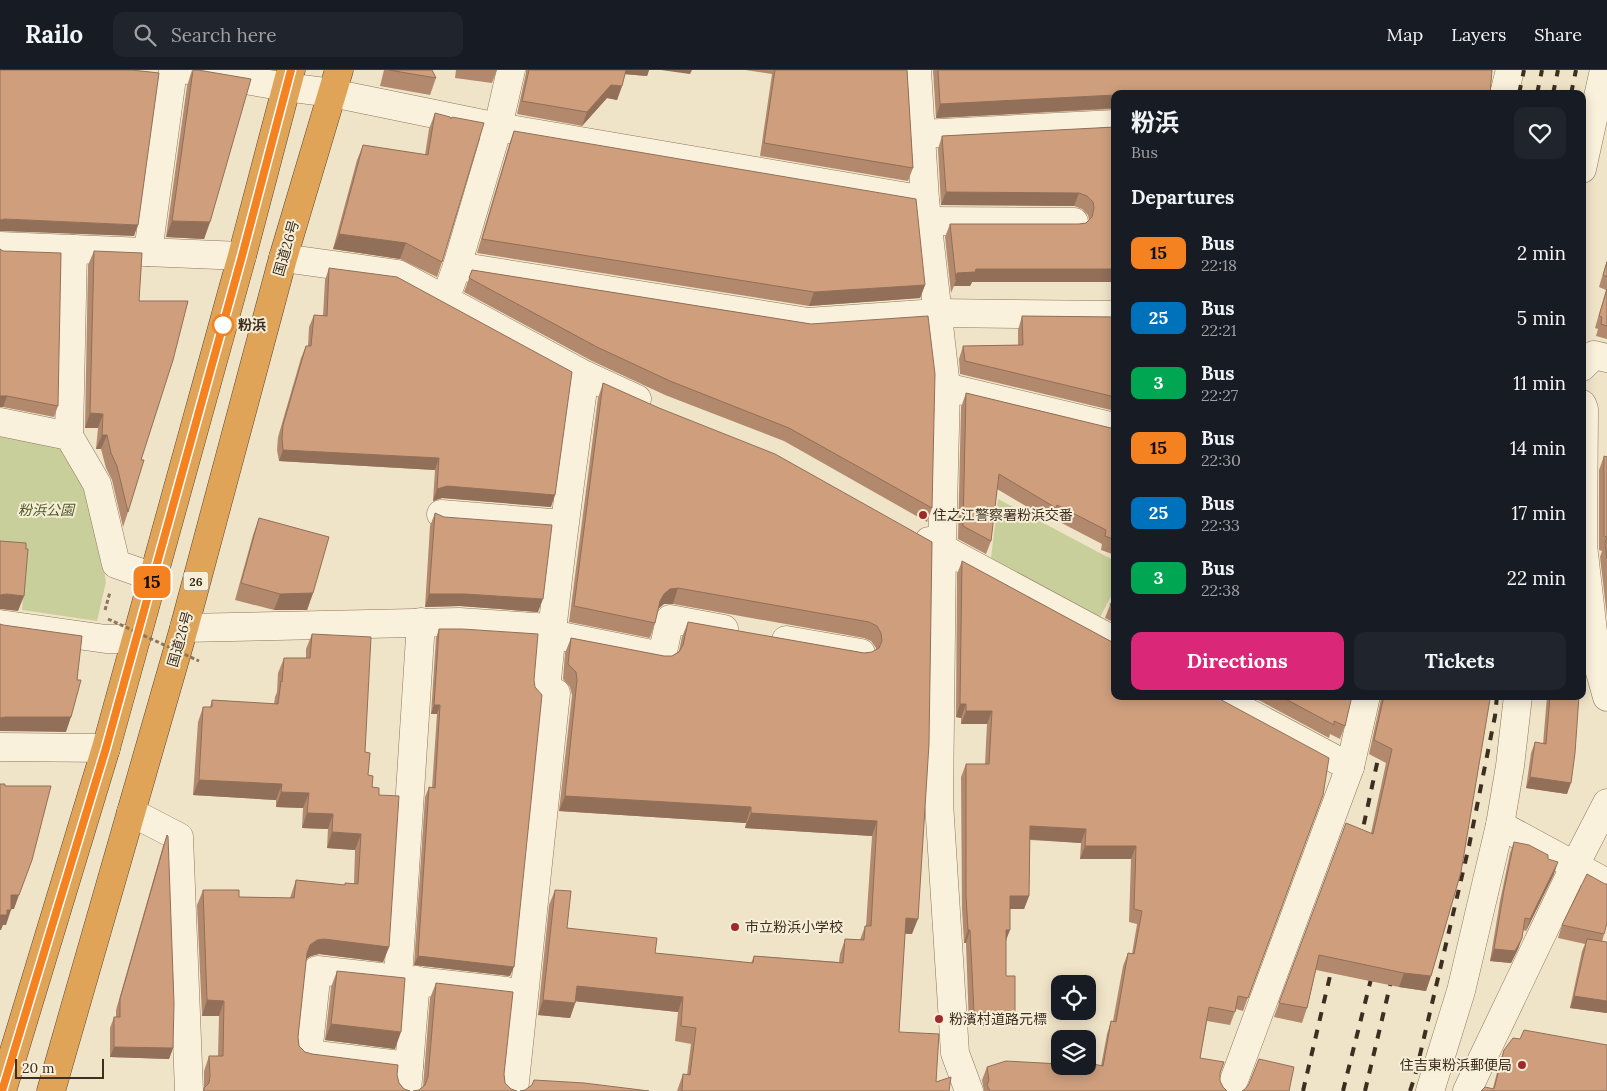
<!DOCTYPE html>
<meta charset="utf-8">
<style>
body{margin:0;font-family:Lora,"Noto Sans JP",serif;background:#20242c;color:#f1f3f6;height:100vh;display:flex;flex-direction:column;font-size:19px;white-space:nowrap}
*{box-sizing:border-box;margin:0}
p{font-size:16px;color:#9ea1a6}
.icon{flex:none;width:28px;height:28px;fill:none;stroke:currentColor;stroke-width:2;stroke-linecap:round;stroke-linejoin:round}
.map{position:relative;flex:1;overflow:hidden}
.panel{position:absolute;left:1111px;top:20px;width:475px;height:610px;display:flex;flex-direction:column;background:#171b24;border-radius:10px;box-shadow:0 2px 12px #0003}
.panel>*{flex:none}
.badge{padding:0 10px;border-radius:8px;font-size:18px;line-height:32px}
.buttons{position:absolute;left:1051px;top:905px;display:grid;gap:10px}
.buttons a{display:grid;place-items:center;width:45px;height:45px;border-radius:10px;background:#171b24;box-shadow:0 2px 12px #0003;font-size:25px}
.scale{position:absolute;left:15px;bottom:12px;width:89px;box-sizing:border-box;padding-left:5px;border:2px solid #3d2e20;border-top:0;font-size:14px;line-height:18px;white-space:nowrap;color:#3d2e20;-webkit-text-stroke:4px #f7eed8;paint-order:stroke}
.map>.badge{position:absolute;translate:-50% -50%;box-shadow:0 0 0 2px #fff}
h2{padding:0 20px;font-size:19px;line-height:45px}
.round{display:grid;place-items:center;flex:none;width:52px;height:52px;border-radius:10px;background:#20242c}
.summary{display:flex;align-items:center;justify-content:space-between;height:85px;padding:0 20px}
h1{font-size:24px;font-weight:700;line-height:38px}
.cta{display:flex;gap:10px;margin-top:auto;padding:10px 20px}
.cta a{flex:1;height:58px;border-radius:10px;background:#db2777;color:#fff;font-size:20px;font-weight:700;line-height:58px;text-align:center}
.cta a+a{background:#20242c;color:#f1f3f6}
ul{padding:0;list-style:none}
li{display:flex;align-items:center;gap:15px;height:65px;padding:0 20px}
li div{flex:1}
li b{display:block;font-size:19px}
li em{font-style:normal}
li .badge{min-width:55px;font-weight:700;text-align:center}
header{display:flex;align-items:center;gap:30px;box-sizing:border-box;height:70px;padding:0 25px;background:#171b24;border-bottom:1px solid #363941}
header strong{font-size:24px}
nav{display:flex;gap:28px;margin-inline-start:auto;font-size:18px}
.search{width:350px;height:45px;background:#20242c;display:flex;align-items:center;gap:12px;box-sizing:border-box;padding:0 18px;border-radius:10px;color:#9ea1a6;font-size:19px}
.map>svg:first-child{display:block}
</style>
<header>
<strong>Railo</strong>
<div class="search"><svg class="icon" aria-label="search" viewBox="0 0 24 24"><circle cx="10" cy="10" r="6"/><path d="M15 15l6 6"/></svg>Search here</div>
<nav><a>Map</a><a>Layers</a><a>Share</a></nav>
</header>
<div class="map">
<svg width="1607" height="1021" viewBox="0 0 1607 1021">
<rect width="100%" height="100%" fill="#f0e4c8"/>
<!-- green -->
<g fill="#c9cf9b">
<polygon points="0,363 68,377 93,429 106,512 97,551 22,540 26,483 0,480"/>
<polygon points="998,429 1115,491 1115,519 1099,549 991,488"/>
</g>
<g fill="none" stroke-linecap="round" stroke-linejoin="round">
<defs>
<g id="minor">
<polyline points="188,0 286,17 332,23 498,57 925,130"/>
<polyline points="917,0 925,130 946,317 942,478 939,733 955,983 969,1021"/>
<polyline points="1504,24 1510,0"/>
<polyline points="921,64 1115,54"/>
<polyline points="1582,99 1604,0"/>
<polyline points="928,151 1074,152"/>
<polyline points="0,176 242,186"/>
<polyline points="148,182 173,0"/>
<polyline points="283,188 398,204 585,305 637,329"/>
<polyline points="457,196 498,57 511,0"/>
<polyline points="445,230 457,196 808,252 937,243 1115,245"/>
<polyline points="1582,297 1594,285 1607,288"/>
<polyline points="946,317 1115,357"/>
<polyline points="1582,334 1584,339 1583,475 1596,588 1607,627"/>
<polyline points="0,352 69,366 97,414 116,494 153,507"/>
<polyline points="69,366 73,179"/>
<polyline points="441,444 564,454"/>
<polyline points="929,471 1115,571"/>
<polyline points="0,554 106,569 136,569"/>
<polyline points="184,558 459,552 551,558"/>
<polyline points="551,564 662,586 670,549 724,559"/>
<polyline points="786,570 861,583"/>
<polyline points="1217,626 1350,697"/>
<polyline points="0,677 106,678"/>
<polyline points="131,742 179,767 189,1021"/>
<polyline points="1500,755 1607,813"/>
<polyline points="398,908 421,552"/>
<polyline points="409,996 308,984 317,900 524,923"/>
<polyline points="407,1021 416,910"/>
<path d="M 514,1021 L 556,623 L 546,620 C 556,515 570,410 585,305"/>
<polyline points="1230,1021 1350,697 1366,626"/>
<polyline points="1430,1021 1461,921 1500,755 1510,696 1518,626"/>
<polyline points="1467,1021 1575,795 1607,733"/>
</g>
<g id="highway">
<polyline points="2,1021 106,678 242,186 291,0"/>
<polyline points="51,1021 184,558 283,188 339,0"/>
</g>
</defs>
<!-- minor casing -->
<use href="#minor" stroke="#8d765c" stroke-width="29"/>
<!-- highway casing -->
<use href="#highway" stroke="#5b4430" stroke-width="29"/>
<!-- path -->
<polyline stroke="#8d765c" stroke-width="3" stroke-dasharray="4 2.5" stroke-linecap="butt" points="105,540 110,522"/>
<!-- minor -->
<use href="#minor" stroke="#faf1dc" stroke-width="28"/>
<!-- highway -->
<use href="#highway" stroke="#e0a458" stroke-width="28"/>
<!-- rail -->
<g stroke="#3d2e20" stroke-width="4" stroke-dasharray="9 9" stroke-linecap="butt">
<polyline points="1519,24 1524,0"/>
<polyline points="1537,24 1542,0"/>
<polyline points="1553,24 1558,0"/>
<polyline points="1571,24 1576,0"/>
<polyline points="1360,772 1381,675"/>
<polyline points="1303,1021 1334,889"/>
<polyline points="1343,1021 1374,897"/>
<polyline points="1365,1021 1393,903"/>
<polyline points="1410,1021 1415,1006 1469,776 1495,646 1497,626"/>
</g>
<!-- path-bridge -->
<polyline stroke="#8d765c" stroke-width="3" stroke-dasharray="4 2.5" stroke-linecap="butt" points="108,549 199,591"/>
</g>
<!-- wall -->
<g fill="#b2896c">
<polygon points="192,0 210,152 204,169 166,167 187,16"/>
<polygon points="384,0 432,0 436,8 430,25 380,16"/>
<polygon points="456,0 497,0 492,13 455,8"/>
<polygon points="526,0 649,0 647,6 625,4 622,16 617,30 607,28 582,56 517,44 526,3"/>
<polygon points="745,0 907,0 913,98 908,111 760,86 772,4"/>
<polygon points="933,0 1492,0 1115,24 1115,39 936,48"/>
<polygon points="435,43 442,192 437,207 400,189 333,179 357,90 363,75 425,85 429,59"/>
<polygon points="1115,57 1115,212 972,212 970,216 954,216 951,223 945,167 950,154 1079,154 1086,153 1089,150 1088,145 1082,139 1074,136 941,135 938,79 942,66"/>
<polygon points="514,61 925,215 920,228 809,236 477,183 509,75"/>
<polygon points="0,179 58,336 54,347 3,337"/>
<polygon points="94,181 139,231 141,390 128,442 123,457 112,410 106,398 101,379 96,379 98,358 85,358 88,195"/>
<polygon points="1607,190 1607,269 1596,266 1598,259 1595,258 1606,220 1599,217"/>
<polygon points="329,198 551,437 442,428 433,431 435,400 279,391 277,380 278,367 301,288 306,276 308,276 309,257 314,245 323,246 325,210"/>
<polygon points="472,200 811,254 932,438 927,452 784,371 665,325 592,291 464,222"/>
<polygon points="1022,246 1115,247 1115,341 960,304 959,289 963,276 1018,275 1018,260"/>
<polygon points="603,313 932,472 912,864 905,864 899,962 936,1012 949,1021 677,1021 683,1004 687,1005 691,974 675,971 678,942 576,931 570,948 538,945 549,835 555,820 567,858 655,883 751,893 754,886 839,892 840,884 845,869 860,870 865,856 866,856 872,766 745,758 746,753 559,741 572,625 570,617 563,609 565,583 571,568 664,586 672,586 679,581 682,567 688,552 864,583 872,582 876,580 876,578 871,571 864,568 673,534 664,534 658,539 655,553 650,568 569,552 598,328"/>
<polygon points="966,323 1115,359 1115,485 1101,480 1102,474 1052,448 1051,451 997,419 991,471 986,484 958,469 961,337"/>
<polygon points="1604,386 1607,387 1607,547 1600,487 1602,481 1599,480 1599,400"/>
<polygon points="435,443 538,542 460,536 425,537 430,456"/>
<polygon points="259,448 313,523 307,540 274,540 235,530 253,465"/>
<polygon points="962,491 1112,572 1323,725 1243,941 1236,939 1230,955 1207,951 1200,988 1220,1003 1220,1011 1223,1017 1227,1021 984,1021 982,1010 987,997 1060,994 1101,996 1107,964 1111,951 1113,951 1123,896 1128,883 1132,884 1137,854 1129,852 1131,789 1080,789 1081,773 1030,770 1029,826 1024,839 1010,839 1006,872 1006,906 1015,943 1010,956 969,956 966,873 964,873 962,839 961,707 966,694 985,694 987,654 961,654 961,648 956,647 957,504"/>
<polygon points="1115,525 1115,553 1105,548 1110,535"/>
<polygon points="439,559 534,610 510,906 414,895 425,727 429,717 432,718 437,644 431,644 436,568"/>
<polygon points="312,564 365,682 368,705 372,717 379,725 389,877 383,892 319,884 311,886 306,889 298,967 299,976 305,982 312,984 397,1005 399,1013 404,1019 410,1021 203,1021 204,1017 204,1001 209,986 218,986 219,946 202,946 197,835 203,820 239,827 290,828 296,810 344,815 354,814 355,780 327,778 328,759 302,758 303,738 276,737 276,730 193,725 198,652 203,637 210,637 212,630 274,634 275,627 277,622 278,603 284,588 306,588 306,579"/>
<polygon points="1251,626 1352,626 1345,656 1340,669 1330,664 1329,668"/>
<polygon points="1381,626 1473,626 1431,906 1426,921 1399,917 1316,900 1307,938 1302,953 1274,947 1279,933 1371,763 1386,693 1369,684 1381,629"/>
<polygon points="1547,626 1579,626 1567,724 1526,718 1531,683 1535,672 1543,674"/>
<polygon points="167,765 173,978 169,989 110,987 110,958 114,947 116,947 116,940 163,776"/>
<polygon points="1514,772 1548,789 1554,804 1526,861 1523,860 1522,868 1518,879 1511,893 1490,891 1500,831 1510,783"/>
<polygon points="1562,855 1604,864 1602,872 1607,872 1607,943 1570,938 1582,881 1585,874 1558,868"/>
<polygon points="337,901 395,979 325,970 331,917"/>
<polygon points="436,913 504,1004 505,1013 511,1019 419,1020 423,1017 430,928"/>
<polygon points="1520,969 1607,1021 1493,1018 1500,991 1504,980"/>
</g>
<!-- shaded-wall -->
<g fill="#916f58">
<polygon points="625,0 649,0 647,6 623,4"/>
<polygon points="661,0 692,0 690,4"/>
<polygon points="611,15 622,16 617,30 607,28 582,56 587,42"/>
<polygon points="1115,25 1115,36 1114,38 936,48 940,34"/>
<polygon points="946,122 1079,123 1074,136 941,135"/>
<polygon points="5,149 138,155 134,166 0,161 0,150"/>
<polygon points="172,151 210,152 204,169 166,167"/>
<polygon points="339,164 406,173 400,189 333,179"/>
<polygon points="976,199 1115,199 1115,212 972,212 970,216 954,216 956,210 957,203"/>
<polygon points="925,215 920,228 809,236 814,222"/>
<polygon points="0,326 7,326 3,337 0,337"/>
<polygon points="90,343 103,344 98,358 85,358"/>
<polygon points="102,365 107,365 101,379 96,379"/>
<polygon points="283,380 439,388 435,400 279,391"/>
<polygon points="447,416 555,425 551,437 442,428 433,431 437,419"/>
<polygon points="678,518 673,534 664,534 658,539 660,531 664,524 670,519"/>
<polygon points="313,523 307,540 274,540 280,524"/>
<polygon points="7,524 24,526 18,541 0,539 0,525"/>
<polygon points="429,524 465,524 543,529 538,542 460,536 425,537"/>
<polygon points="960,634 966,634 961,648 956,647"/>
<polygon points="434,635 440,635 437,644 431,644"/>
<polygon points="966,641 992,641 987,654 961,654"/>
<polygon points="5,647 71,647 66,662 0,661 0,648"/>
<polygon points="1530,707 1571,713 1567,724 1526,718"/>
<polygon points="199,710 282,714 276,730 193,725"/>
<polygon points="281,722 309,723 303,738 276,737"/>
<polygon points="565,726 751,737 746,753 559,741"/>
<polygon points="307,743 333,744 328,759 302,758"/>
<polygon points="751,743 877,751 872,766 745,758"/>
<polygon points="1030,756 1086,759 1081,773 1025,769"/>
<polygon points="332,762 361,764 355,780 327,778"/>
<polygon points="1085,776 1136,776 1131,789 1080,789"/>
<polygon points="1558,792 1554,804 1526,861 1530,849"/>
<polygon points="11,825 19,825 14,839 6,839"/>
<polygon points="1010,826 1029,826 1024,839 1005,839"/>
<polygon points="7,840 11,840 6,855 3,855 1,860 0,860 0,845"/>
<polygon points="906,848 918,849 912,864 900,863"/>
<polygon points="968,860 970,860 966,873 964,873"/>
<polygon points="1006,860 1010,860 1005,873"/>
<polygon points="1522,868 1518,879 1511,893 1490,891 1494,879"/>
<polygon points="324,869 389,877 383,892 319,884 311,886 305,890 310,875 317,870"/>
<polygon points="418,886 514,897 510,906 414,895"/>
<polygon points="1404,903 1431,906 1426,921 1399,917"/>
<polygon points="577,916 683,927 678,942 572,931"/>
<polygon points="1574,926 1607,931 1607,943 1570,938"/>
<polygon points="207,930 224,931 219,946 202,946"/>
<polygon points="543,930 575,933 570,948 538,945"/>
<polygon points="974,943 1015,943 1010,956 969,956"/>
<polygon points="331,954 401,962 395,979 325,970"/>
<polygon points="114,977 173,978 169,989 110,987"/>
</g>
<!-- building -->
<g fill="#cf9f7d" stroke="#916f58">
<polygon points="0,0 132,0 159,3 138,155 5,149 0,150"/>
<polygon points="193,0 198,0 251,9 210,152 172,151"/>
<polygon points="389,0 432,0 436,8"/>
<polygon points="529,0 626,0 622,16 611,15 587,42 522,31"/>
<polygon points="775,0 907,0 913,98 764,73"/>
<polygon points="938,0 1492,0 1490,24 1115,24 1115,25 940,34"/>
<polygon points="435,43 450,47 451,49 452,47 484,53 442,192 406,173 339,164 363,75 428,85"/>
<polygon points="1115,57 1115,199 976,199 975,202 957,203 956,210 950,154 1079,154 1086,153 1092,147 1094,138 1093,132 1087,126 1079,123 946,122 942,66"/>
<polygon points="514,61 916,129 925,215 814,222 482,169"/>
<polygon points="0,179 3,181 61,183 58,336 7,326 0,326"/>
<polygon points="94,181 142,183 139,231 188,231 173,290 141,390 144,390 128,442 117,396 111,383 107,365 102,365 103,344 90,343"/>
<polygon points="1607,192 1607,207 1603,205"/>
<polygon points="329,198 397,207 572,302 555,425 447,416 437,419 439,388 283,380 282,368 283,355 306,276 311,276 314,245 327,246"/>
<polygon points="472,200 811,254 928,246 935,304 932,438 789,358 670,311 597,277 469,208"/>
<polygon points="1607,219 1607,256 1601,254 1602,247 1599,246"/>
<polygon points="1022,246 1115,247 1115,327 965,291 963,276 1023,275"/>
<polygon points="603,313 659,338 775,384 932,472 929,674 918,849 906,848 899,962 939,964 936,1012 951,1007 949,1021 682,1021 683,1004 690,1005 696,958 681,956 683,927 577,916 575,933 543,930 555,820 571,821 567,858 657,868 655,883 753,893 754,886 843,893 845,869 864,870 865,856 871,856 877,751 751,743 751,737 565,726 577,610 576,602 568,594 571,568 664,586 672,586 679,582 683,575 688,552 864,583 872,582 879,578 882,571 881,563 877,556 869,552 678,518 670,519 664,524 660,531 655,553 574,536"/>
<polygon points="966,323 1115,359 1115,470 1105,466 1106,460 1057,435 1056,438 999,404 991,471 963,456"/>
<polygon points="1604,386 1607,387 1607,489 1605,473 1607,467 1604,466"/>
<polygon points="435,443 444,447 552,455 543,529 465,524 429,524"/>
<polygon points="259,448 329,467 313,523 280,524 241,513"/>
<polygon points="0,471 26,473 26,479 28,479 24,526 7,524 0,525"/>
<polygon points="962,491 1112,572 1115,572 1115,626 1214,626 1329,688 1323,725 1248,928 1238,926 1235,942 1209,937 1200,988 1224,992 1220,1003 1220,1011 1223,1017 1227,1021 990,1021 987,1015 989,1010 987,997 1006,991 1060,994 1060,996 1088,996 1088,993 1103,996 1111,951 1116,952 1128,883 1134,884 1142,841 1134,839 1136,776 1085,776 1086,759 1030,756 1029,826 1010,826 1010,860 1006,860 1006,906 1015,906 1015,943 974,943 970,860 968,860 966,826 966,694 989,694 992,641 966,641 966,634 960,634"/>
<polygon points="1115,525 1115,537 1110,535"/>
<polygon points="0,554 3,555 82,566 77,610 81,610 71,647 5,647 0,648"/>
<polygon points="439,559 462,559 538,564 534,610 535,617 542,625 514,897 418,886 429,717 435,718 440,635 434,635"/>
<polygon points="1582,563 1583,572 1582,584"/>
<polygon points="312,564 371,567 365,682 370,683 368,705 373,706 372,717 379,718 379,725 399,726 389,877 324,869 317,870 310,875 307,883 298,967 299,976 305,982 312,984 398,995 397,1005 399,1013 404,1019 410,1021 204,1021 204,1018 209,1013 210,1006 209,986 223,986 224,931 207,930 203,820 239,820 239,827 294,828 296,810 345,815 345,813 358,814 361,764 332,762 333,744 307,743 309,723 281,722 282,714 199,710 203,637 212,637 212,630 278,634 281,611 282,612 284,588 310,588"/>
<polygon points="1280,626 1352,626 1345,656 1334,651 1334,655"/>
<polygon points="1384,626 1473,626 1490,629 1461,802 1431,906 1404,903 1319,885 1307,938 1279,933 1346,753 1373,764 1392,679 1374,670"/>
<polygon points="1550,626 1579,626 1575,683 1571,713 1530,707 1535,672 1546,674"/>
<polygon points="0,714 5,714 5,716 51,716 32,790 19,825 11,825 11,840 7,840 7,845 0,845"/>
<polygon points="167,765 168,766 174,933 173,978 114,977 114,947 120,947 120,929"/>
<polygon points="1514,772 1529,775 1548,785 1548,789 1558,792 1530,849 1525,848 1522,868 1515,881 1494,879 1504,820"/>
<polygon points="1587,804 1605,814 1607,814 1607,853 1604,864 1562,855"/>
<polygon points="1587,869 1607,872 1607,931 1574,926"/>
<polygon points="337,901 405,908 401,962 331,954"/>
<polygon points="436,913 513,922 504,1004 505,1013 511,1019 517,1021 413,1021 419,1020 425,1015 428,1007"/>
<polygon points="1524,960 1607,975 1607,1021 1481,1021 1485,1017 1494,1019 1504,980 1513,968 1520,969"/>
<polygon points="1259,989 1294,997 1289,1021 1242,1021 1244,1020 1249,1014"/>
<polygon points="534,1010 584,1013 649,1021 520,1021 525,1020 532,1015"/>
</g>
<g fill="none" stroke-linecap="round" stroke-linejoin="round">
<defs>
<polyline id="line" points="2,1021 106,678 242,186 291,0"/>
</defs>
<!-- line casing -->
<use href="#line" stroke="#fff" stroke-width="11"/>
<!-- line -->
<use href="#line" stroke="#f58220" stroke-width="8"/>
</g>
<!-- markers -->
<circle fill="#fff" stroke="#f58220" stroke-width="2.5" cx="223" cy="255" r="10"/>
<g fill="#9e2a2b" stroke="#f7eed8" stroke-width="2">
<circle cx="923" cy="445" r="5"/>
<circle cx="735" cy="857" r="5"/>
<circle cx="939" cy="949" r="5"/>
<circle cx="1522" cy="995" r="5"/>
</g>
<g text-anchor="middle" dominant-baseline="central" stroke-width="4" stroke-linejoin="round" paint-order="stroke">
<!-- shield labels -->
<rect fill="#f7eed8" stroke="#756857" stroke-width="1" x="183.5" y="501.5" width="25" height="19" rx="4"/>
<g font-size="12" font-weight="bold" fill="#3d2e20">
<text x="196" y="511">26</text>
</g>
<!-- street labels -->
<g font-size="14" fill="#3d2e20" stroke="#f7eed8">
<text transform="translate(286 178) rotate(-74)">国道26号</text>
<text transform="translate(180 569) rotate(-74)">国道26号</text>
</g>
<!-- stop labels -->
<g font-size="14" font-weight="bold" fill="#3d2e20" stroke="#f7eed8" text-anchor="start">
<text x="238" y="255">粉浜</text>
</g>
<!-- park labels -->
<g font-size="14" font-style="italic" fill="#4d5a26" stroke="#f7eed8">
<text x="46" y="440">粉浜公園</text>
</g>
<!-- poi labels -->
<g font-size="14" fill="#3d2e20" stroke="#f7eed8" text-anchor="start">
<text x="933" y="445">住之江警察署粉浜交番</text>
<text x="745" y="857">市立粉浜小学校</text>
<text x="949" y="949">粉濱村道路元標</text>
<text x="1512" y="995" text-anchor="end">住吉東粉浜郵便局</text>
</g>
</g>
</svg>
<div class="buttons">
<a><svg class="icon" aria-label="locate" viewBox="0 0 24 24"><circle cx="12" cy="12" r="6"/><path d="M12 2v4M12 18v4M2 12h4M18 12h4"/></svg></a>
<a><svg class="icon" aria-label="layers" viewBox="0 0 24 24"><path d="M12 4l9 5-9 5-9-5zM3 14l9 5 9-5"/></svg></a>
</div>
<div class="scale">20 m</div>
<b class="badge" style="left:152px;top:512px;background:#f58220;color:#111">15</b>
<section class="panel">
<div class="summary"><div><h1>粉浜</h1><p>Bus</p></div><a class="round"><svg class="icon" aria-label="heart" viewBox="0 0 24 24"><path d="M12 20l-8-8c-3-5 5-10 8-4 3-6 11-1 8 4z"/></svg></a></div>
<h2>Departures</h2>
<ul>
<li><span class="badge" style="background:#f58220;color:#111">15</span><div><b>Bus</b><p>22:18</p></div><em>2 min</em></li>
<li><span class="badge" style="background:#0072bc;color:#fff">25</span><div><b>Bus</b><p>22:21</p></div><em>5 min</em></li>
<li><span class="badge" style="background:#00a651;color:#fff">3</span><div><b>Bus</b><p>22:27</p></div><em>11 min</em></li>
<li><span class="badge" style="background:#f58220;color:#111">15</span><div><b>Bus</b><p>22:30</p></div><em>14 min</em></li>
<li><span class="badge" style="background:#0072bc;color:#fff">25</span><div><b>Bus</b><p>22:33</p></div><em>17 min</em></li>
<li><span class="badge" style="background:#00a651;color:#fff">3</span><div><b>Bus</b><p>22:38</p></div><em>22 min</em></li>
</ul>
<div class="cta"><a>Directions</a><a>Tickets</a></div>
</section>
</div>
